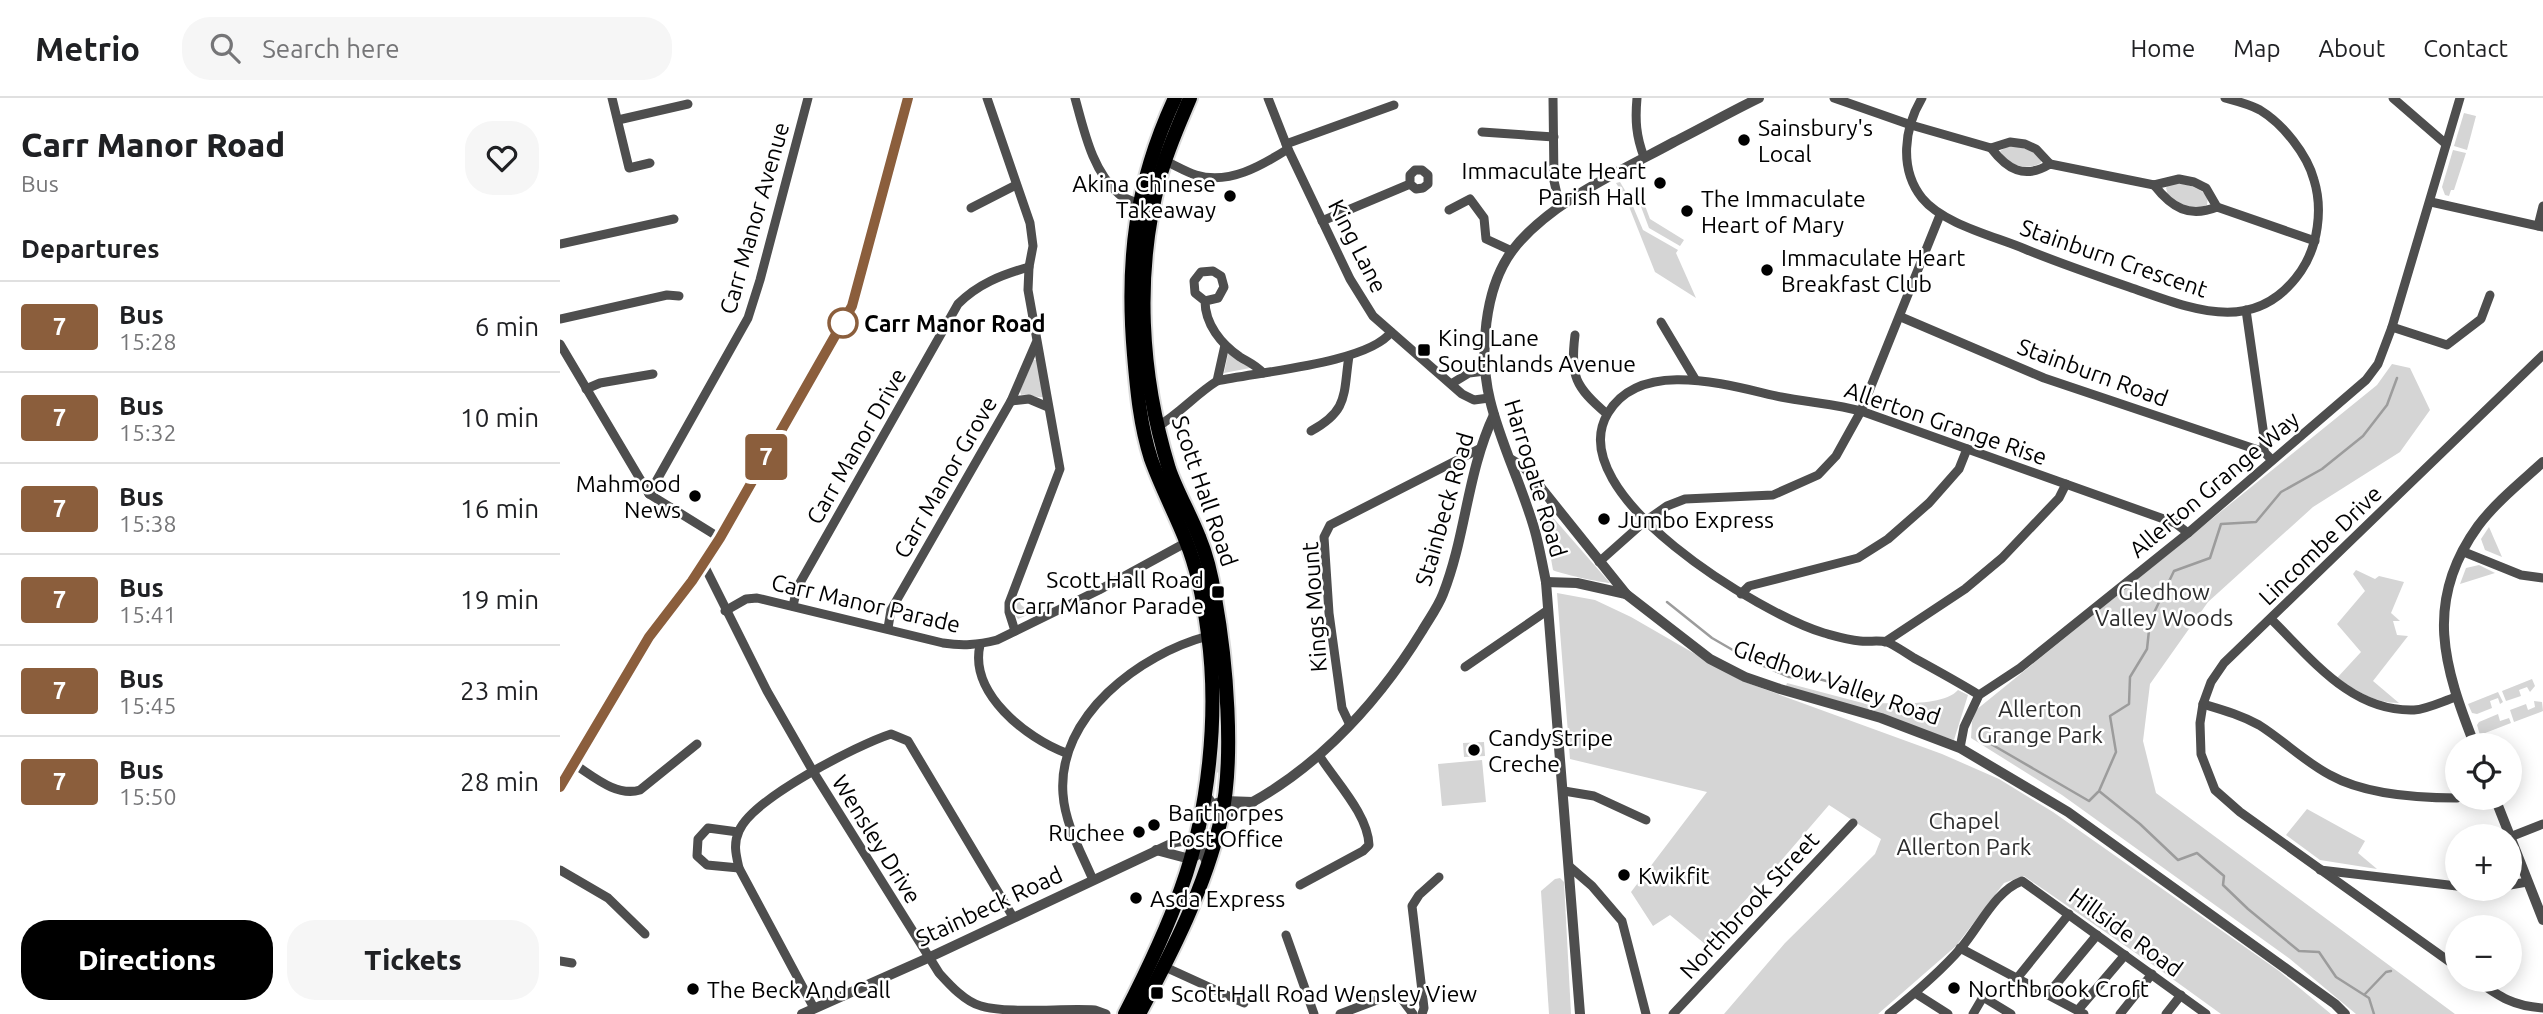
<!DOCTYPE html>
<meta charset="utf-8">
<style>
body{margin:0;font-family:Ubuntu,sans-serif;background:#f6f6f6;color:#202124;height:100vh;display:flex;flex-direction:column;font-size:26px;white-space:nowrap}
*{box-sizing:border-box;margin:0}
p{font-size:23px;color:#757577}
.icon{flex:none;width:38px;height:38px;fill:none;stroke:currentColor;stroke-width:2;stroke-linecap:round;stroke-linejoin:round}
.map{position:relative;flex:1;overflow:hidden}
.side{display:flex;flex-direction:column;background:#fff;width:560px}
.side>*{flex:none}
.badge{padding:0 14px;border-radius:5px;font-size:24px;line-height:46px}
.tools{position:absolute;left:1885px;top:635px;display:grid;gap:14px}
.tools a{display:grid;place-items:center;width:77px;height:77px;border-radius:50%;background:#fff;box-shadow:0 4px 18px #0003;font-size:35px}
.map>.badge{position:absolute;translate:-50% -50%;box-shadow:0 0 0 4px #fff}
h2{padding:0 21px;font-size:26px;line-height:63px}
.round{display:grid;place-items:center;flex:none;width:74px;height:74px;border-radius:28px;background:#f6f6f6}
.overview{display:flex;align-items:center;justify-content:space-between;height:119px;padding:0 21px}
h1{font-size:33px;font-weight:800;line-height:52px}
.button{display:flex;gap:14px;margin-top:auto;padding:14px 21px}
.button a{flex:1;height:80px;border-radius:28px;background:#000;color:#fff;font-size:28px;font-weight:800;line-height:80px;text-align:center}
.button a+a{background:#f6f6f6;color:#202124}
ul{padding:0;list-style:none}
li{display:flex;align-items:center;gap:21px;height:91px;padding:0 21px;border-top:2px solid #e0e0e0}
li div{flex:1}
li b{display:block;font-size:26px}
li em{font-style:normal}
li .badge{min-width:77px;font-weight:700;text-align:center}
header{display:flex;align-items:center;gap:42px;box-sizing:border-box;height:98px;padding:0 35px;background:#fff;border-bottom:2px solid #e0e0e0}
header strong{font-size:33px}
nav{display:flex;gap:38px;margin-inline-start:auto;font-size:24px}
.search{width:490px;height:63px;background:#f6f6f6;display:flex;align-items:center;gap:18px;box-sizing:border-box;padding:0 24px;border-radius:28px;color:#757577;font-size:26px}
main{display:flex;flex:1;min-height:0}
.map>svg:first-child{display:block}
</style>
<header>
<strong>Metrio</strong>
<div class="search"><svg class="icon" aria-label="search" viewBox="0 0 24 24"><circle cx="10" cy="10" r="6"/><path d="M15 15l6 6"/></svg>Search here</div>
<nav><a>Home</a><a>Map</a><a>About</a><a>Contact</a></nav>
</header>
<main>
<section class="side">
<div class="overview"><div><h1>Carr Manor Road</h1><p>Bus</p></div><a class="round"><svg class="icon" aria-label="heart" viewBox="0 0 24 24"><path d="M12 20l-8-8c-3-5 5-10 8-4 3-6 11-1 8 4z"/></svg></a></div>
<h2>Departures</h2>
<ul>
<li><span class="badge" style="background:#8b5e3c;color:#fff">7</span><div><b>Bus</b><p>15:28</p></div><em>6 min</em></li>
<li><span class="badge" style="background:#8b5e3c;color:#fff">7</span><div><b>Bus</b><p>15:32</p></div><em>10 min</em></li>
<li><span class="badge" style="background:#8b5e3c;color:#fff">7</span><div><b>Bus</b><p>15:38</p></div><em>16 min</em></li>
<li><span class="badge" style="background:#8b5e3c;color:#fff">7</span><div><b>Bus</b><p>15:41</p></div><em>19 min</em></li>
<li><span class="badge" style="background:#8b5e3c;color:#fff">7</span><div><b>Bus</b><p>15:45</p></div><em>23 min</em></li>
<li><span class="badge" style="background:#8b5e3c;color:#fff">7</span><div><b>Bus</b><p>15:50</p></div><em>28 min</em></li>
</ul>
<div class="button"><a>Directions</a><a>Tickets</a></div>
</section>
<div class="map">
<svg width="1983" height="916" viewBox="0 0 1983 916">
<rect width="100%" height="100%" fill="#fff"/>
<!-- green -->
<g fill="#d5d5d5">
<polygon points="1904,15 1916,18 1907,52 1894,48"/>
<path d="M 1448,48 C 1462,48 1472,52 1481,61 L 1481,65 C 1467,73 1448,68 1440,53 Z"/>
<polygon points="1893,52 1906,55 1894,92 1891,92 1889,98 1885,97 1882,89"/>
<polygon points="1060,84 1069,99 1083,132 1118,152 1116,155 1136,200 1095,174 1066,101 1056,85"/>
<path d="M 1618,85 C 1630,87 1640,90 1648,99 L 1647,107 C 1633,113 1619,107 1608,97 L 1606,90 L 1609,86 Z"/>
<polygon points="1084,105 1090,121 1124,142 1120,148 1089,130 1080,106"/>
<polygon points="668,256 691,269 690,270 664,275"/>
<path d="M 473,262 L 477,262 L 483,299 C 477,300 468,296 461,297 L 460,293 Z"/>
<polygon points="1832,266 1850,270 1870,312 1840,354 1753,409 1648,504 1590,586 1583,643 1596,695 1895,916 1796,916 1730,861 1502,697 1411,640 1412,624 1416,612 1817,287"/>
<path d="M 982,407 L 1050,485 C 1043,485 997,475 993,472 L 988,444 L 977,410 Z"/>
<polygon points="1929,429 1942,459 1925,452 1921,441"/>
<polygon points="1919,467 1935,475 1900,486 1906,470"/>
<path d="M 1796,472 L 1815,481 L 1819,478 L 1844,484 L 1831,515 L 1840,523 L 1833,523 L 1837,537 L 1848,538 L 1813,583 L 1839,605 C 1814,605 1797,593 1777,580 L 1801,554 L 1777,526 L 1805,493 L 1793,476 Z"/>
<polygon points="997,495 1035,502 1071,519 1182,583 1382,656 1439,681 1493,714 1719,873 1771,916 1661,916 1596,869 1464,778 1444,785 1396,848 1318,916 1164,916 1225,845 1315,756 1321,741 1269,707 1214,771 1145,846 1110,817 1093,828 1071,794 1147,694 1010,661"/>
<polygon points="459,501 461,507 472,515 458,521 452,512 454,502"/>
<polygon points="1972,581 1975,588 1970,594 1967,589 1959,592 1961,598 1946,603 1942,593"/>
<path d="M 1227,585 L 1310,607 L 1311,605 C 1332,605 1383,609 1398,592 L 1408,597 L 1394,642 L 1226,588 Z"/>
<polygon points="1938,594 1943,604 1940,606 1938,600 1930,603 1932,610 1917,616 1912,615 1908,606"/>
<polygon points="655,596 660,596 662,675 653,674"/>
<polygon points="1974,603 1982,604 1983,613 1954,624 1950,612 1966,606 1968,612 1975,609"/>
<polygon points="1938,616 1940,623 1949,620 1951,625 1920,637 1917,627 1919,624"/>
<polygon points="924,644 925,658 904,659 903,645"/>
<polygon points="922,662 926,704 882,708 878,666"/>
<polygon points="1747,711 1805,743 1798,755 1817,771 1760,762 1726,737"/>
<polygon points="1000,780 1004,784 1011,916 989,916 981,793 995,781"/>
</g>
<g fill="none" stroke-linecap="round" stroke-linejoin="round">
<!-- stream -->
<g stroke="#9c9c9c" stroke-width="2.5">
<polyline points="1107,504 1152,540 1190,562 1229,579 1259,581 1321,598"/>
<polyline points="1431,646 1529,703 1538,694"/>
<polyline points="1805,896 1826,874 1831,873"/>
<polyline points="1814,916 1809,900 1776,879 1759,854 1739,853 1688,811 1663,787 1664,778 1637,755 1618,762 1580,726 1539,693 1556,654 1550,618 1569,606 1570,579 1587,551 1590,523 1614,473 1650,460 1661,426 1696,424 1721,394 1762,371 1803,338 1827,307 1837,280"/>
</g>
<defs>
<g id="trunk">
<path d="M 565,916 C 586,875 606,834 621,791 C 649,714 659,616 648,536 C 644,505 638,472 626,443 C 615,415 601,389 591,361 C 580,327 577,292 574,257 C 566,163 575,86 615,0"/>
<path d="M 579,916 C 612,854 645,790 661,721 C 675,661 666,561 655,500 C 652,480 647,458 639,439 C 630,416 617,394 609,371 C 580,277 574,174 600,79 C 607,52 619,26 630,0"/>
</g>
</defs>
<!-- trunk casing -->
<use href="#trunk" stroke="#dbdbdb" stroke-width="18"/>
<!-- minor -->
<g stroke="#4e4e4e" stroke-width="9">
<polyline points="52,0 69,70 90,65"/>
<polyline points="427,0 470,125 473,148 469,169 468,192 500,371 449,505 449,514 455,533"/>
<path d="M 515,0 C 524,32 532,73 559,96 C 564,101 573,103 579,106"/>
<polyline points="708,0 728,51 790,181 813,218 902,296 914,302 929,300"/>
<polyline points="993,0 994,83 997,96 1004,106"/>
<path d="M 1077,0 C 1075,22 1076,38 1084,59"/>
<polyline points="1274,0 1351,27 1431,50 1450,44 1465,46 1476,51 1490,66"/>
<path d="M 1362,0 C 1344,30 1339,71 1362,100 C 1383,126 1434,138 1465,151 C 1499,165 1534,177 1569,189 C 1630,210 1695,240 1741,173 C 1758,148 1763,111 1754,82 C 1747,56 1723,26 1700,12 C 1689,6 1676,3 1665,0"/>
<polyline points="1833,0 1886,46"/>
<polyline points="58,22 128,6"/>
<polyline points="922,34 994,39"/>
<polyline points="726,46 834,7"/>
<path d="M 1431,50 C 1447,71 1464,82 1490,66 L 1594,87 L 1619,81 L 1634,84 L 1646,90 L 1657,109"/>
<path d="M 600,61 C 612,65 623,73 636,77 C 669,87 701,68 728,51"/>
<path d="M 1594,87 C 1612,110 1629,120 1657,109 L 1755,143"/>
<polyline points="1871,104 1983,129"/>
<polyline points="411,110 456,87"/>
<polyline points="889,112 910,101 924,120 926,141 952,153"/>
<polyline points="762,123 850,86 856,91 863,90 868,86 868,77 862,72 855,72 850,77 850,86"/>
<polyline points="1978,128 1983,108"/>
<polyline points="0,146 114,121"/>
<path d="M 645,203 L 635,195 L 634,183 L 641,174 L 653,173 L 661,178 L 664,189 L 658,200 L 645,203 C 645,226 661,246 680,259 C 688,264 696,267 703,275"/>
<polyline points="1686,212 1704,338 1704,354"/>
<polyline points="1341,219 1484,280 1704,354 1712,362"/>
<polyline points="0,221 107,197 119,198"/>
<polyline points="1101,224 1135,281"/>
<polyline points="1832,229 1887,247 1921,221 1930,197"/>
<path d="M 1015,237 C 1010,278 1015,289 1047,316"/>
<polyline points="0,246 89,396 160,440"/>
<polyline points="657,283 665,247"/>
<polyline points="891,286 909,275 925,273"/>
<polyline points="26,291 40,285 93,276"/>
<polyline points="451,303 469,301 488,309"/>
<path d="M 597,329 C 619,316 635,297 657,283 C 697,274 809,265 831,234"/>
<path d="M 751,333 C 789,312 783,297 789,258"/>
<polyline points="89,396 188,220 200,182 248,0"/>
<polyline points="1904,454 1961,477 1983,480"/>
<polyline points="1039,464 1084,424 1107,408 1125,401 1213,397 1258,377 1276,358 1301,313 1380,117"/>
<path d="M 143,465 L 207,593 L 254,675 L 379,875 C 389,886 405,904 421,908 C 448,916 503,910 535,912 L 546,916"/>
<polyline points="1181,496 1189,488 1298,460 1328,441 1369,405 1399,371 1407,351"/>
<path d="M 233,508 L 237,490 L 398,206 C 418,186 441,177 469,169"/>
<path d="M 165,513 L 186,501 L 197,500 L 383,545 C 403,548 417,547 437,542 L 539,492 L 627,444"/>
<path d="M 1711,521 C 1752,561 1791,614 1854,612 C 1868,611 1883,603 1896,599"/>
<polyline points="328,530 331,512 451,303 476,245"/>
<polyline points="1325,544 1405,491 1442,460 1499,400 1506,386"/>
<path d="M 420,547 C 409,595 466,640 506,655"/>
<polyline points="905,569 988,512"/>
<path d="M 1419,597 C 1398,584 1376,572 1354,560 C 1346,555 1336,548 1327,544 C 1319,542 1309,544 1300,543 C 1288,542 1275,538 1264,535 C 1203,517 999,396 1048,315 C 1081,259 1170,288 1221,299 C 1241,303 1263,305 1283,309 L 1301,313 L 1615,425 L 1628,435"/>
<path d="M 1643,606 C 1663,612 1681,617 1699,627 C 1723,642 1745,664 1770,677 C 1804,696 1858,700 1897,700"/>
<polyline points="790,627 782,610 769,515 764,439 770,427 919,351"/>
<polyline points="1400,650 1404,629 1419,597 1460,570 1628,435 1806,282 1818,266 1832,229 1900,0"/>
<path d="M 14,666 C 33,678 56,699 80,692 L 137,646"/>
<polyline points="1004,693 1034,698 1086,722"/>
<polyline points="178,734 148,730 138,741 137,758 147,767 179,770"/>
<polyline points="1950,739 1983,726"/>
<polyline points="1010,769 1032,788 1062,823 1086,916"/>
<polyline points="0,772 48,800 85,836"/>
<polyline points="1760,772 1897,788"/>
<path d="M 533,782 C 521,754 505,726 503,696 C 497,618 580,556 648,538"/>
<path d="M 740,787 L 803,753 L 809,747 C 808,716 775,683 759,657"/>
<polyline points="1950,787 1967,784"/>
<polyline points="726,837 754,916"/>
<polyline points="1400,850 1524,916"/>
<polyline points="0,863 12,865"/>
<polyline points="605,869 684,905"/>
<polyline points="1897,869 1680,714 1655,692 1641,656 1640,625 1643,606 1651,584 1664,565 1983,257"/>
<polyline points="1458,879 1509,816"/>
<path d="M 1916,882 C 1940,899 1953,908 1983,910"/>
<polyline points="1355,895 1388,916"/>
<polyline points="1488,896 1537,837"/>
<path d="M 254,910 L 179,770 C 176,757 173,746 179,733 C 192,701 297,647 331,636 L 348,643 L 453,819"/>
<polyline points="1518,912 1565,857"/>
<polyline points="780,916 830,897 841,900 853,916"/>
<polyline points="862,916 864,910 852,808 859,797 879,779"/>
<polyline points="1113,916 1293,725"/>
<path d="M 1329,916 C 1354,896 1380,874 1401,850 C 1420,828 1435,793 1462,783 L 1646,916"/>
<polyline points="1413,916 1423,899 1451,916"/>
<polyline points="1560,916 1592,876"/>
<polyline points="1606,916 1621,897"/>
</g>
<!-- tertiary -->
<g stroke="#4e4e4e" stroke-width="10">
<polyline points="950,361 965,370 1066,496 1150,561 1185,579 1220,591 1321,620 1400,650 1508,714 1775,906 1785,916"/>
<polyline points="986,484 1017,485 1066,496"/>
<path d="M 1915,648 C 1884,569 1863,504 1918,428 C 1936,404 1961,384 1983,364"/>
<polyline points="0,689 89,539 132,483 160,440 292,208 348,0"/>
<path d="M 644,695 L 662,719 C 746,683 814,611 862,533 C 869,521 878,509 883,496 C 906,438 907,374 934,317"/>
<polyline points="1935,700 1983,822"/>
<polyline points="657,705 664,703 693,704"/>
<polyline points="596,752 630,761 637,757"/>
<polyline points="242,916 368,860 615,744 635,741 648,766"/>
<path d="M 1020,916 L 986,484 C 983,469 980,453 976,437 C 964,391 941,348 930,302 C 919,257 924,191 952,153 C 989,104 1061,73 1114,44 C 1142,30 1170,14 1199,0"/>
</g>
<!-- trunk -->
<use href="#trunk" stroke="#000" stroke-width="14"/>
</g>
<g fill="none" stroke-linecap="round" stroke-linejoin="round">
<defs>
<polyline id="line" points="0,689 89,539 132,483 160,440 292,208 348,0"/>
</defs>
<!-- line casing -->
<use href="#line" stroke="#fff" stroke-width="16"/>
<!-- line -->
<use href="#line" stroke="#8b5e3c" stroke-width="10"/>
</g>
<!-- markers -->
<g fill="#000" stroke="#fff" stroke-width="2.5">
<circle cx="1184" cy="42" r="7"/>
<circle cx="1100" cy="85" r="7"/>
<circle cx="670" cy="98" r="7"/>
<circle cx="1127" cy="113" r="7"/>
<circle cx="1207" cy="172" r="7"/>
<rect x="857" y="245" width="14" height="14" rx="3.5"/>
<circle cx="135" cy="398" r="7"/>
<circle cx="1044" cy="421" r="7"/>
<rect x="651" y="487" width="14" height="14" rx="3.5"/>
<circle cx="914" cy="652" r="7"/>
<circle cx="594" cy="727" r="7"/>
<circle cx="579" cy="734" r="7"/>
<circle cx="1064" cy="777" r="7"/>
<circle cx="576" cy="800" r="7"/>
<circle cx="1394" cy="890" r="7"/>
<circle cx="133" cy="891" r="7"/>
<rect x="590" y="888" width="14" height="14" rx="3.5"/>
</g>
<circle fill="#fff" stroke="#8b5e3c" stroke-width="3.5" cx="283" cy="225" r="14"/>
<g text-anchor="middle" dominant-baseline="central" stroke-width="5" stroke-linejoin="round" paint-order="stroke">
<!-- poi labels -->
<g font-size="23" fill="#000" stroke="#fff" text-anchor="start">
<text x="1198" y="29">Sainsbury's<tspan x="1198" dy="26">Local</tspan></text>
<text x="1086" y="72" text-anchor="end">Immaculate Heart<tspan x="1086" dy="26">Parish Hall</tspan></text>
<text x="656" y="85" text-anchor="end">Akina Chinese<tspan x="656" dy="26">Takeaway</tspan></text>
<text x="1141" y="100">The Immaculate<tspan x="1141" dy="26">Heart of Mary</tspan></text>
<text x="1221" y="159">Immaculate Heart<tspan x="1221" dy="26">Breakfast Club</tspan></text>
<text x="878" y="239">King Lane<tspan x="878" dy="26">Southlands Avenue</tspan></text>
<text x="121" y="385" text-anchor="end">Mahmood<tspan x="121" dy="26">News</tspan></text>
<text x="1058" y="421">Jumbo Express</text>
<text x="644" y="481" text-anchor="end">Scott Hall Road<tspan x="644" dy="26">Carr Manor Parade</tspan></text>
<text x="928" y="639">CandyStripe<tspan x="928" dy="26">Creche</tspan></text>
<text x="608" y="714">Barthorpes<tspan x="608" dy="26">Post Office</tspan></text>
<text x="565" y="734" text-anchor="end">Ruchee</text>
<text x="1078" y="777">Kwikfit</text>
<text x="590" y="800">Asda Express</text>
<text x="1408" y="890">Northbrook Croft</text>
<text x="147" y="891">The Beck And Call</text>
<text x="611" y="895">Scott Hall Road Wensley View</text>
</g>
<!-- street labels -->
<g font-size="23" fill="#000" stroke="#fff">
<text transform="translate(194 120) rotate(-74)">Carr Manor Avenue</text>
<text transform="translate(798 148) rotate(63)">King Lane</text>
<text transform="translate(1554 160) rotate(19)">Stainburn Crescent</text>
<text transform="translate(1533 274) rotate(20)">Stainburn Road</text>
<text transform="translate(1386 325) rotate(19)">Allerton Grange Rise</text>
<text transform="translate(296 348) rotate(-60)">Carr Manor Drive</text>
<text transform="translate(385 379) rotate(-60)">Carr Manor Grove</text>
<text transform="translate(976 380) rotate(73)">Harrogate Road</text>
<text transform="translate(1654 386) rotate(-40)">Allerton Grange Way</text>
<text transform="translate(645 393) rotate(71)">Scott Hall Road</text>
<text transform="translate(884 411) rotate(-74)">Stainbeck Road</text>
<text transform="translate(1760 447) rotate(-44)">Lincombe Drive</text>
<text transform="translate(306 505) rotate(13)">Carr Manor Parade</text>
<text transform="translate(754 509) rotate(-94)">Kings Mount</text>
<text transform="translate(1277 584) rotate(19)">Gledhow Valley Road</text>
<text transform="translate(317 741) rotate(58)">Wensley Drive</text>
<text transform="translate(1189 807) rotate(-47)">Northbrook Street</text>
<text transform="translate(429 808) rotate(-25)">Stainbeck Road</text>
<text transform="translate(1566 834) rotate(36)">Hillside Road</text>
</g>
<!-- stop labels -->
<g font-size="23" font-weight="bold" fill="#000" stroke="#fff" text-anchor="start">
<text x="304" y="225">Carr Manor Road</text>
</g>
<!-- park labels -->
<g font-size="23" fill="#2c2c2c" stroke="#fff">
<text x="1604" y="493">Gledhow<tspan x="1604" dy="26">Valley Woods</tspan></text>
<text x="1480" y="610">Allerton<tspan x="1480" dy="26">Grange Park</tspan></text>
<text x="1404" y="722">Chapel<tspan x="1404" dy="26">Allerton Park</tspan></text>
</g>
</g>
</svg>
<div class="tools">
<a><svg class="icon" aria-label="locate" viewBox="0 0 24 24"><circle cx="12" cy="12" r="6"/><path d="M12 2v4M12 18v4M2 12h4M18 12h4"/></svg></a>
<a>+</a>
<a>−</a>
</div>
<b class="badge" style="left:206px;top:359px;background:#8b5e3c;color:#fff">7</b>
</div>
</main>
